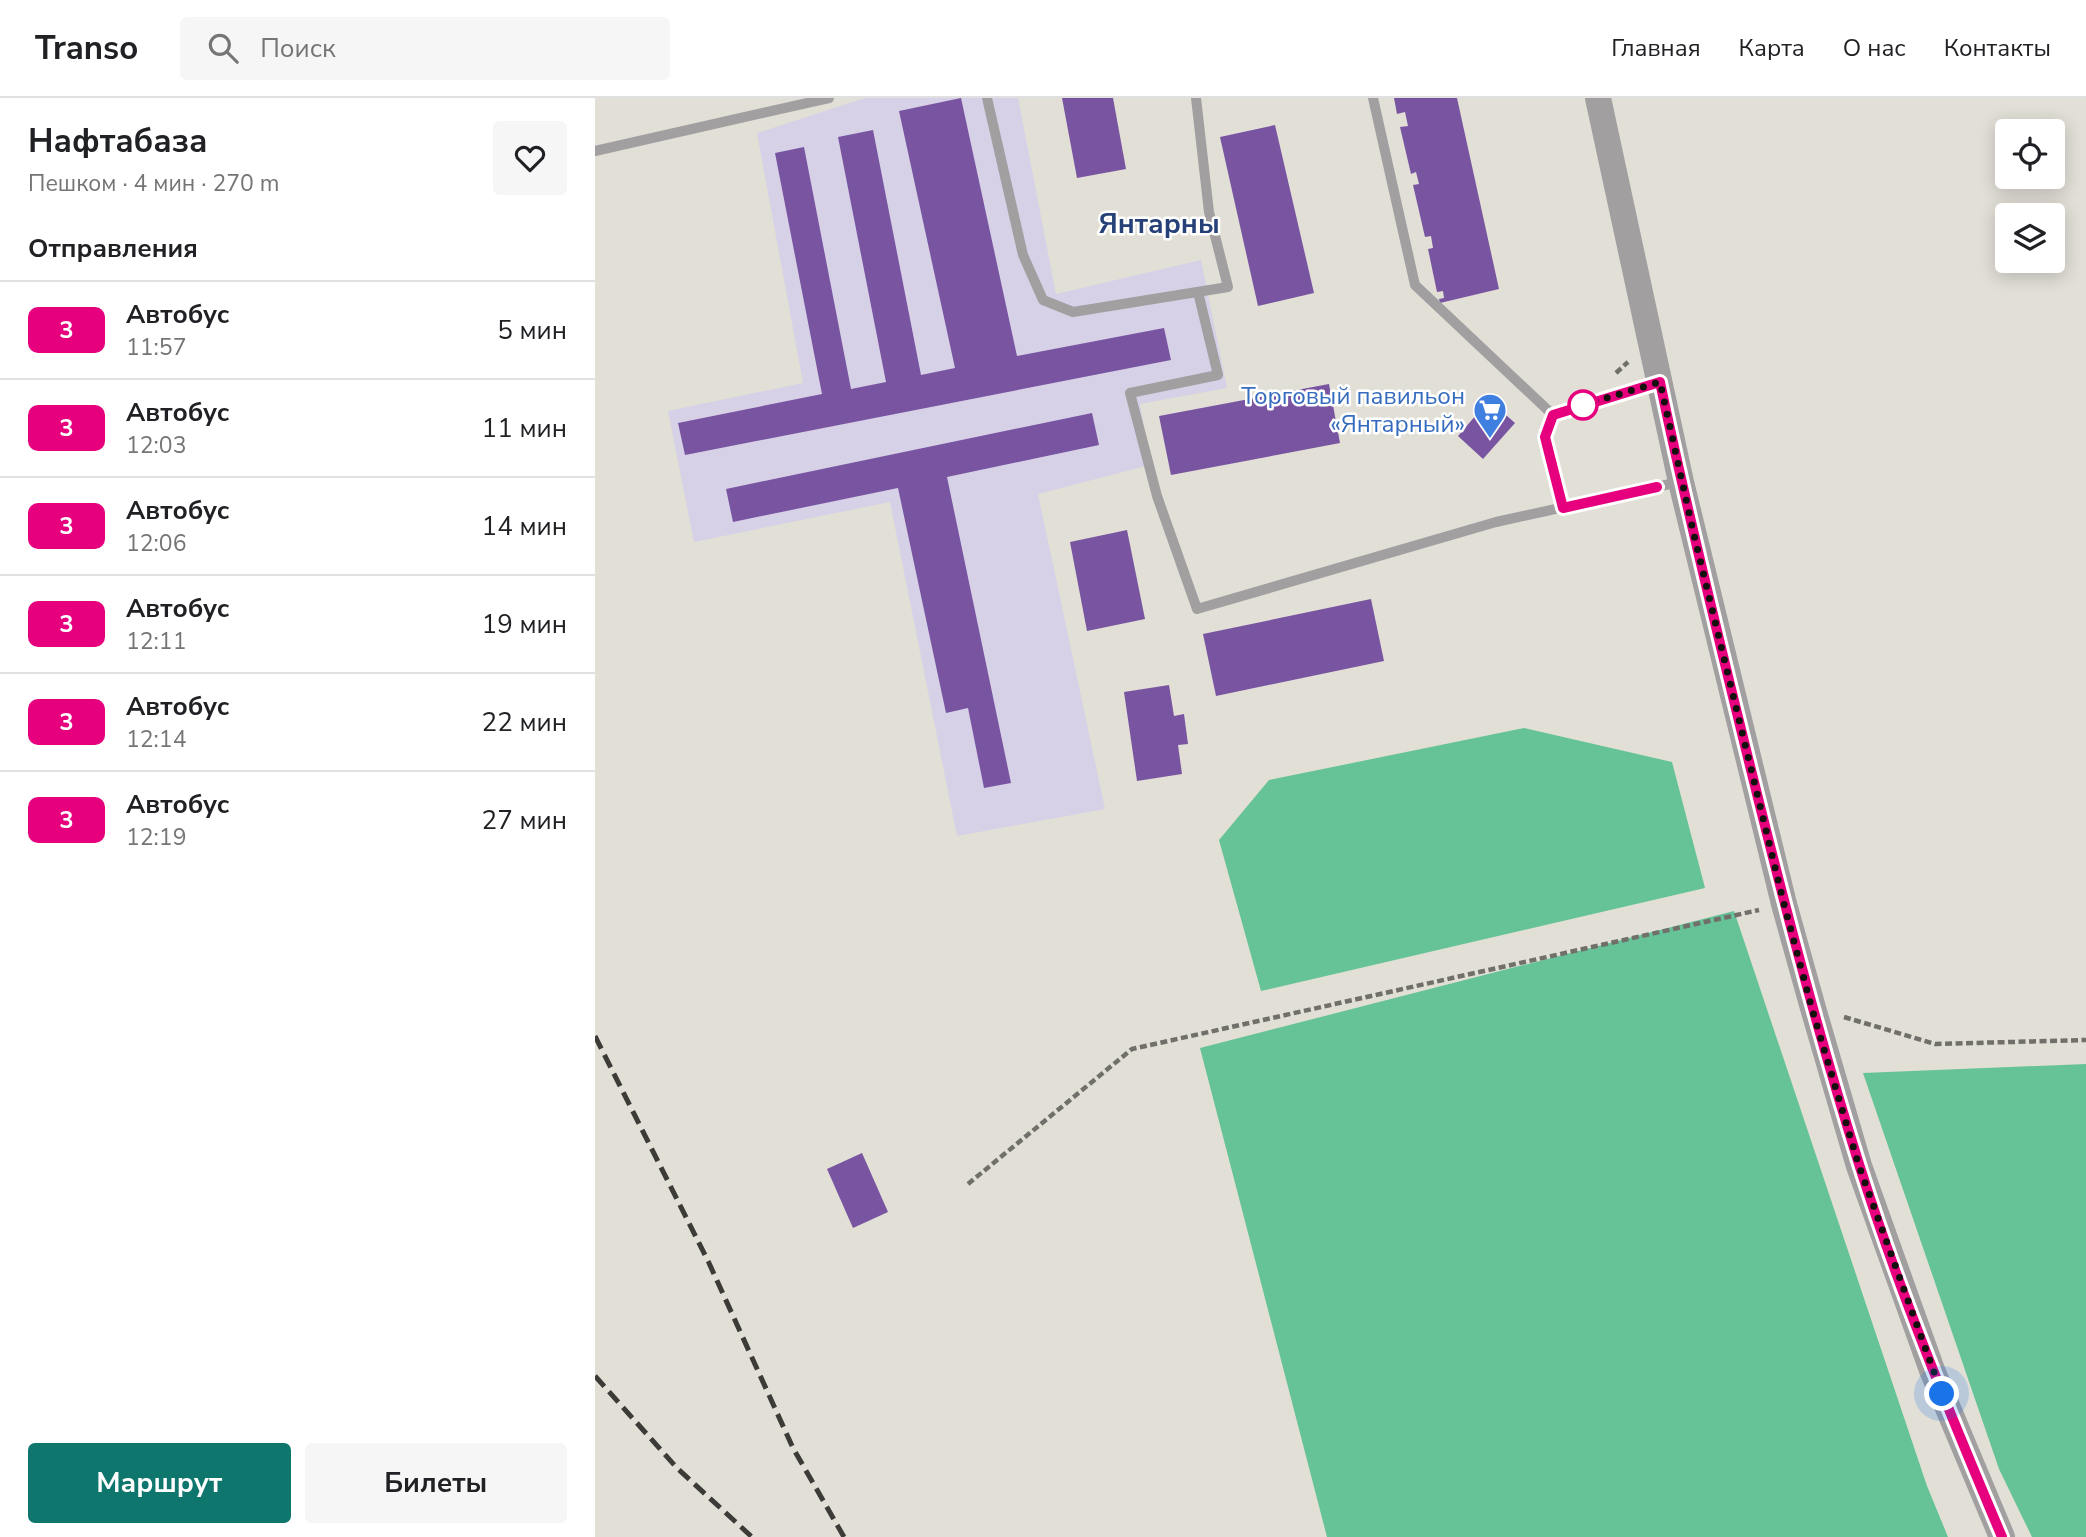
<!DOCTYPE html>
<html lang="ru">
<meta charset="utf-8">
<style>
body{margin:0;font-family:"Nunito Sans",sans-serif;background:#f6f6f6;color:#202124;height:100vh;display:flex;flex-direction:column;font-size:26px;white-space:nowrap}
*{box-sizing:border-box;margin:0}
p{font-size:23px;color:#757577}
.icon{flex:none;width:38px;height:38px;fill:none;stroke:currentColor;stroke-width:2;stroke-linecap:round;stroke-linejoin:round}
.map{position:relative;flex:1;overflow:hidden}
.side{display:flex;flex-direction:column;background:#fff;width:595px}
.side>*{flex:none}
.badge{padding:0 14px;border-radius:10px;font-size:24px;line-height:46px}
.controls{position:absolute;left:1400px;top:21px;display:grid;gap:14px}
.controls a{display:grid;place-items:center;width:70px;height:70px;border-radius:7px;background:#fff;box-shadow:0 4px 18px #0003;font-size:35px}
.you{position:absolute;width:35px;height:35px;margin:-18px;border:5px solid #fff;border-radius:50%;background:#1a73e8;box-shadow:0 0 0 10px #1a73e833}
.map>.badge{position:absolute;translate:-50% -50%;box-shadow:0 0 0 4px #fff}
h2{padding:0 28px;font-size:26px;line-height:63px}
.round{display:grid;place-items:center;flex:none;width:74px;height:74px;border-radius:7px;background:#f6f6f6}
.head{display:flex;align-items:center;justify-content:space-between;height:119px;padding:0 28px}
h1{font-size:33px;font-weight:700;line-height:52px}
.action{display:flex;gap:14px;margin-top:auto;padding:14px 28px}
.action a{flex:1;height:80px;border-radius:7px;background:#0f766e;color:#fff;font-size:28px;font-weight:700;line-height:80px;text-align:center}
.action a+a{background:#f6f6f6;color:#202124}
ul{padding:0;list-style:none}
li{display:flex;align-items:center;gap:21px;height:98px;padding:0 28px;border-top:2px solid #e0e0e0}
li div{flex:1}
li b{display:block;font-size:26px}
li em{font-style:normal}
li .badge{min-width:77px;font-weight:700;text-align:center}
header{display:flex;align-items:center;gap:42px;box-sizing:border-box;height:98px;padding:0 35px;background:#fff;border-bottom:2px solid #e0e0e0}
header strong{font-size:33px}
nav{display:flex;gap:38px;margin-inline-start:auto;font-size:24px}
.search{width:490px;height:63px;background:#f6f6f6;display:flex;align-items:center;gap:18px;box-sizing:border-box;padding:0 24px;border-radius:7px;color:#757577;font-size:26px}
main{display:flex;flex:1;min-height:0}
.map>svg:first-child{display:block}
</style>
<header>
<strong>Transo</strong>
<div class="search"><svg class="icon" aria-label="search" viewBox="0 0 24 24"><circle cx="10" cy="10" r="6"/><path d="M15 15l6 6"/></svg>Поиск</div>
<nav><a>Главная</a><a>Карта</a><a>О нас</a><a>Контакты</a></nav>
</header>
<main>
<section class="side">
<div class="head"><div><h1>Нафтабаза</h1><p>Пешком · 4 мин · 270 m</p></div><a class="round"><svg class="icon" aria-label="heart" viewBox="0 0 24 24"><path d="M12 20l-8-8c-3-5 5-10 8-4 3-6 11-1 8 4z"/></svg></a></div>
<h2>Отправления</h2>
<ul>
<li><span class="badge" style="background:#e6007e;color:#fff">3</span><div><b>Автобус</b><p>11:57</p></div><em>5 мин</em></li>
<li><span class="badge" style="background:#e6007e;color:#fff">3</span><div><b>Автобус</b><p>12:03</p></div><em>11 мин</em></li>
<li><span class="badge" style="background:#e6007e;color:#fff">3</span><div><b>Автобус</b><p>12:06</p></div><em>14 мин</em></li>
<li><span class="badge" style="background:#e6007e;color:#fff">3</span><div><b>Автобус</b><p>12:11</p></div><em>19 мин</em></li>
<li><span class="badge" style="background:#e6007e;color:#fff">3</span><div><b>Автобус</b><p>12:14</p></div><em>22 мин</em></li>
<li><span class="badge" style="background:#e6007e;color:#fff">3</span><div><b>Автобус</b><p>12:19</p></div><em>27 мин</em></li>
</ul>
<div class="action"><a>Маршрут</a><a>Билеты</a></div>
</section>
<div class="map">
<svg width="1491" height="1439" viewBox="0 0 1491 1439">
<rect width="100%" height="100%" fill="#e1dfd6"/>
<!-- industrial -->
<polygon fill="#d6d1e7" points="270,0 423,0 461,196 606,162 632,290 545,306 555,367 443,396 510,711 362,738 295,404 99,444 73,313 208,285 162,35"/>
<!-- green -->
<g fill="#66c397">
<polygon points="929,630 1077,664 1110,790 666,893 624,742 674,682"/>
<polygon points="1139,813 1332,1388 1353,1439 732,1439 605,950"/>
<polygon points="1491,966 1491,1439 1437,1439 1404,1371 1268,975"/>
</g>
<!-- building -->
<g fill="#7955a1">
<polygon points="366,0 422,258 569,230 576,262 90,357 83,325 227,296 180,55 209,49 256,291 291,284 243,39 278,32 326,277 360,270 304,13"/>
<polygon points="467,0 518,0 531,71 482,80"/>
<polygon points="799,0 862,0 904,191 845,205 844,201 849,200 848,193 842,194 833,151 838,150 836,138 830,139 818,87 824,86 821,74 816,76 805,29 813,28 810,14 802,16"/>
<polygon points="680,27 719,195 663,208 625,39"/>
<polygon points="734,286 745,345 576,377 564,318"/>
<polygon points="894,302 920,325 888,361 863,338"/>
<polygon points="497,315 504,347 352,379 416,685 389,690 373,610 351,615 303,390 138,424 131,391"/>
<polygon points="532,432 550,521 492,533 475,444"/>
<polygon points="776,501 789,563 621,598 608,536"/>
<polygon points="574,587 579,618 589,616 593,646 583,647 587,676 542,683 529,594"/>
<polygon points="267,1055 293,1114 258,1130 232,1071"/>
</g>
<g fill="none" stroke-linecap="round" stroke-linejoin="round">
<!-- path -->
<g stroke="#706f69" stroke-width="4.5" stroke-dasharray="7 3.5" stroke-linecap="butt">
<polyline points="1021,275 1033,264"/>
<polyline points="1249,919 1340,946 1491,942"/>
<polyline points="373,1086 537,951 1164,812"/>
</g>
<!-- service -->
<g stroke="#a29fa1" stroke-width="10">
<polyline points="392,0 428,157 448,202 478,214 633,189 614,114 601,0"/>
<polyline points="778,0 820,187 958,317"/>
<polyline points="0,53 234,0"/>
<polyline points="603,194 623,277 535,295 562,398 602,511 901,424 1084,384"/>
<polyline points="968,410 950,339 958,317 1064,285"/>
</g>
<!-- tertiary -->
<polyline stroke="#a29fa1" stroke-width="26" points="1003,0 1086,384 1189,806 1218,910 1264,1068 1337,1272 1407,1439"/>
<!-- rail -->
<g stroke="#3c3b37" stroke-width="5" stroke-dasharray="14 7" stroke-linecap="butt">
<polyline points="0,938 114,1165 198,1350 249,1439"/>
<polyline points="0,1278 82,1370 157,1439"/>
</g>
</g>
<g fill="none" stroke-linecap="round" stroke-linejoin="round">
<defs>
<path id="line" d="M 1062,389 L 968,410 L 950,339 L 958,317 L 1065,284 C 1088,395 1115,505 1142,615 C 1179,766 1217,917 1264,1066 C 1304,1193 1355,1316 1407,1439"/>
</defs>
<!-- line casing -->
<use href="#line" stroke="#fff" stroke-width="16"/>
<!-- line -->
<use href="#line" stroke="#e6007e" stroke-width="10"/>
<!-- walk -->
<polyline stroke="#12110e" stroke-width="7" stroke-dasharray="0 12.6" points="988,307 1065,284 1099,437 1189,806 1217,911 1264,1068 1347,1296"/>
</g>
<!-- icons -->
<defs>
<symbol id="supermarket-pin" viewBox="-11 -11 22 30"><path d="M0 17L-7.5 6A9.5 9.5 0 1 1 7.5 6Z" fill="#3f7fe0" stroke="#fff"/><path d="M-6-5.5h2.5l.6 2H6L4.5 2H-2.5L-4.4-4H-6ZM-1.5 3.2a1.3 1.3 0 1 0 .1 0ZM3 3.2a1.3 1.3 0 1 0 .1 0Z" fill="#fff"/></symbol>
</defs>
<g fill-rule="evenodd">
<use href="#supermarket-pin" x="876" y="293" width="38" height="52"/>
</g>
<!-- markers -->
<circle fill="#fff" stroke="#e6007e" stroke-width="3.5" cx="988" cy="307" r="14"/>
<g text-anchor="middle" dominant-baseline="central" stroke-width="5" stroke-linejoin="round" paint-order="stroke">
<!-- shop labels -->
<g font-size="24" fill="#366cbe" stroke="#fff" text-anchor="end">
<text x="870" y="298">Торговый павильон<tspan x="870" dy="28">«Янтарный»</tspan></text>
</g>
<!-- quarter labels -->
<g font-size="28" font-weight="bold" fill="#264178" stroke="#fff">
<text x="564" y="126">Янтарны</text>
</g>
</g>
</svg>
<div class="controls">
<a><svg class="icon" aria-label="locate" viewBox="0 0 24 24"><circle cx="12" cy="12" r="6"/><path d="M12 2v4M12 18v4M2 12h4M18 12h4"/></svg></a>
<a><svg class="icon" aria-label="layers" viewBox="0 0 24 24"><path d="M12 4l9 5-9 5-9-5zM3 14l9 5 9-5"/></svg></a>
</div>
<div class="you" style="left:1347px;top:1296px"></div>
</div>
</main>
